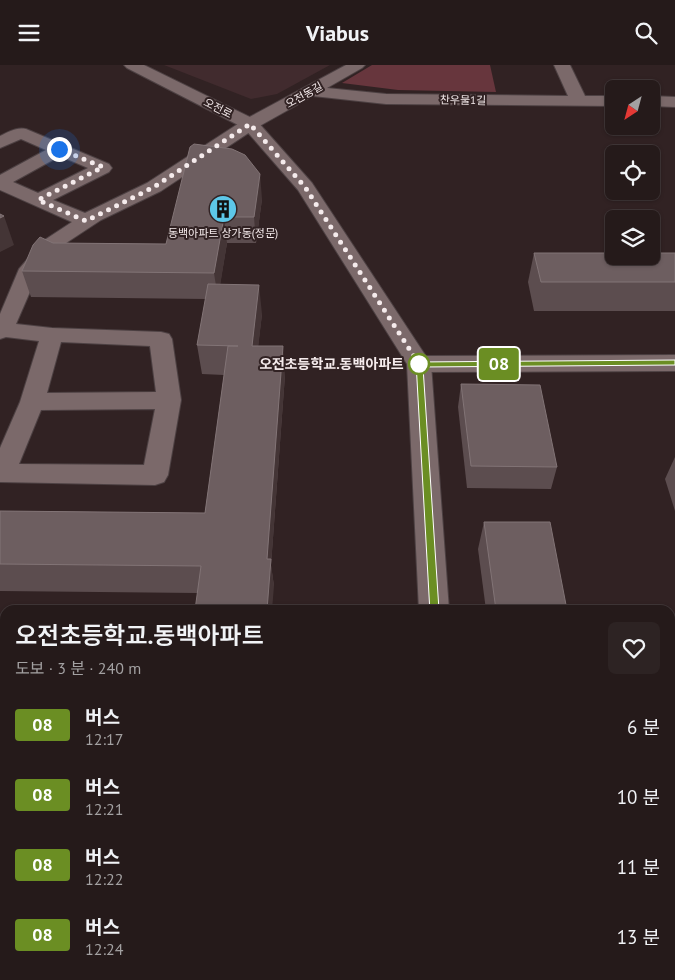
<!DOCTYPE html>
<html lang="ko">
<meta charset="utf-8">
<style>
body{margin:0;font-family:"PT Sans","Noto Sans KR",sans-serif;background:#2d2323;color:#f1f3f6;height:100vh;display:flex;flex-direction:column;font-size:19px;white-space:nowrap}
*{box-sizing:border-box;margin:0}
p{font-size:16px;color:#a3a1a2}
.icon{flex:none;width:28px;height:28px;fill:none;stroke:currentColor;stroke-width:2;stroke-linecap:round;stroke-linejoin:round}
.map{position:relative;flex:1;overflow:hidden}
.details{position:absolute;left:0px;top:540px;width:675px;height:375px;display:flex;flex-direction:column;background:#251a1a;border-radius:15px 15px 0 0;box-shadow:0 1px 4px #0004,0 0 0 1px #423839}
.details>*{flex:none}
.badge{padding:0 10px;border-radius:4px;font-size:18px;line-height:32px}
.needle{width:32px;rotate:216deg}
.fabs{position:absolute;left:605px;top:15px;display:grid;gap:10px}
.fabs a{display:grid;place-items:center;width:55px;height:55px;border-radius:8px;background:#251a1a;box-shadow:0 1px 4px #0004,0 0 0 1px #423839;font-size:25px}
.you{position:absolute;width:25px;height:25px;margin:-12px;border:4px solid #fff;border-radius:50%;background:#1a73e8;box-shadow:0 0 0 8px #1a73e833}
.map>.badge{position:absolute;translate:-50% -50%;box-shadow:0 0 0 2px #fff}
.round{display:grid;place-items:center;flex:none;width:52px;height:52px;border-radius:8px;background:#2d2323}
.summary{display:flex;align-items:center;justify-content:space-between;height:85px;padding:0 15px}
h1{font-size:24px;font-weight:600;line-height:38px}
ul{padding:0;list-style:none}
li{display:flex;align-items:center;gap:15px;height:70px;padding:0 15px}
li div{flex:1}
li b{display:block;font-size:19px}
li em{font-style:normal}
li .badge{min-width:55px;font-weight:700;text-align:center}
header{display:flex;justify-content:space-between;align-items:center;height:65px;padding:0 15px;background:#251a1a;font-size:22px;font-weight:600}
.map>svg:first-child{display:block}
</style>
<header><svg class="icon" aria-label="menu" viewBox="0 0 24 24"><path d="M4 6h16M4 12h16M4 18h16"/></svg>Viabus<svg class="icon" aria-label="search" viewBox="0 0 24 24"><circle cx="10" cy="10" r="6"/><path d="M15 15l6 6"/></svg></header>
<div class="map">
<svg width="675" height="915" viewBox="0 0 675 915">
<rect width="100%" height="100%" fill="#312223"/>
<!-- built -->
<polygon fill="#412b2e" points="164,0 330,0 277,29 251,34"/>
<!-- green -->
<polygon fill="#67363d" points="372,0 490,0 496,27 398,25 342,18"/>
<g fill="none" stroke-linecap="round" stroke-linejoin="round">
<defs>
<g id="minor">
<path d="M 346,0 L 365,0 L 362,3 L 327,23 L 386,29 L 568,31 L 554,0 L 570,0 L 585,31 L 614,31 L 614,41 L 386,39 L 313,31 L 256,63 L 161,126 L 101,155 L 57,184 L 39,206 L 16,259 L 52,263 L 161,267 L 169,269 L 172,274 L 181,335 L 168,410 L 164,417 L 155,420 L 0,417 L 0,383 L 20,337 L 39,276 L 6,272 L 0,274 L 0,249 L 19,204 L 43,176 L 72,157 L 0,125 L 0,110 L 46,85 L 21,74 L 0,83 L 0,71 C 9,67 16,62 26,64 L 109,99 L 112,103 L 109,107 L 53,135 L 85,148 L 147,118 L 244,55 ZM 60,91 L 88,103 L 38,128 L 13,117 ZM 61,277 L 150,281 L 156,327 L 47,328 ZM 155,344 L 144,400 L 19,399 L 41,345 Z"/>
<polygon points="651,31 675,32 675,42 651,41"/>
<polygon points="675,290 675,306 419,307 411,304 407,299 411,294 419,291"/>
<rect x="0" y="570" width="5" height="26"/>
<polygon points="0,817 5,819 5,864 0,862"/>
<polygon points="20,910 62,910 64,915 22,915"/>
</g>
<g id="tertiary">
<polygon points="124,0 144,0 256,55 312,118 431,299 449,545 419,545 407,299 298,125 244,63 127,3"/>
<rect x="437" y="910" width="40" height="5"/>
</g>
</defs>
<!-- minor casing -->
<use href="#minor" stroke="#4d4143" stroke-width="2"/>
<!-- tertiary casing -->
<use href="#tertiary" stroke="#4d4143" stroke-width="2"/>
<!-- minor -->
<use href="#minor" fill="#7b696a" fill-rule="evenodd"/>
<!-- tertiary -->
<use href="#tertiary" fill="#7b696a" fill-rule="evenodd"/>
</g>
<!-- wall -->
<g fill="#5c4d4f">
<polygon points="262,134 256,178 227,178 220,219 262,249 258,281 285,310 271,500 274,521 197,528 0,526 0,446 205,448 224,310 202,309 197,280 206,234 31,232 22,206 53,178 166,179"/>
<polygon points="534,188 675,188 675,246 534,246 528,217"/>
<polygon points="461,319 557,402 551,424 467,423 458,342"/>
<polygon points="675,392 675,446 665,414"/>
<polygon points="484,457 567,545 486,545 478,484"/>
<polygon points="538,910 645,910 646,915 538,915"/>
</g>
<!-- shaded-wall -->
<g fill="#443536">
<polygon points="260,109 262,134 256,178 254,152"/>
<polygon points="4,151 14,180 0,187 0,153"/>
<polygon points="224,152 227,178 218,234 214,208"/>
<polygon points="259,220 262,249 255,310 252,281"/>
<polygon points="283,281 285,310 271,500 274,521 272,545 267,545 267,494"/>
<polygon points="240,910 246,910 246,915 239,915"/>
</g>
<!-- building -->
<g fill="#6d5e60" stroke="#827476">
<polygon points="194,79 232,84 245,90 260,109 254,152 224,152 214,208 22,206 33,180 40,172 53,178 166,179 190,82"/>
<polygon points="0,149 4,151 0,153"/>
<polygon points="534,188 614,188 614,191 651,191 651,188 675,188 675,217 541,217"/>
<polygon points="208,219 259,220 252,281 283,281 267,494 271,494 267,545 195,545 201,501 0,499 0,446 205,448 228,281 238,281 197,280"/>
<polygon points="461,319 540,320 557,402 471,401"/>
<polygon points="484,457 550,457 567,545 496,545"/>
<polygon points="144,910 240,910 239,915 143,915"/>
<polygon points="552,910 645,910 646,915 552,915"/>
</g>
<!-- line -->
<polygon fill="#6b8e23" stroke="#fff" points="675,295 675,300 423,302 439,545 438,548 430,548 416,297"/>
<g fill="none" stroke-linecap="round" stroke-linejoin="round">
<!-- walk -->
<polyline stroke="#f5ebec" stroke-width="5" stroke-dasharray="0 9" points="59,84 103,102 38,135 86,156 154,122 250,59 305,122 419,299"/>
</g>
<!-- icons -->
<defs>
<symbol id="building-disc" viewBox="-11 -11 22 22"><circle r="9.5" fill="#5dc7e8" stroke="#312223"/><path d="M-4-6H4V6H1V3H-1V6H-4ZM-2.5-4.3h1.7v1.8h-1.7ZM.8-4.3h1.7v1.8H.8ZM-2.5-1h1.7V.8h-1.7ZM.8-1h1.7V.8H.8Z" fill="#111"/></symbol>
</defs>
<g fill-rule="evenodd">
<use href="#building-disc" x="207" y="128" width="32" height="32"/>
</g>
<!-- markers -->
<circle fill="#fff" stroke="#6b8e23" stroke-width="2.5" cx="419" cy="299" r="10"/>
<g text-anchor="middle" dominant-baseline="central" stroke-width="4" stroke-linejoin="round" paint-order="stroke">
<!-- far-street labels -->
<g font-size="11" fill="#f5ebec" stroke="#312223">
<text transform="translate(304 30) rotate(-29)">오전동길</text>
<text transform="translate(463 35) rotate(1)">찬우물1길</text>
<text transform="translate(218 43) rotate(27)">오전로</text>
</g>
<!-- far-poi labels -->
<g font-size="11" fill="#f5ebec" stroke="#312223">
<text x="223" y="168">동백아파트 상가동(정문)</text>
</g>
<!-- stop labels -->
<g font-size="14" font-weight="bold" fill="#f5ebec" stroke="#312223" text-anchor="end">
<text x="404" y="299">오전초등학교.동백아파트</text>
</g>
</g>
</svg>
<div class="fabs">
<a><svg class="needle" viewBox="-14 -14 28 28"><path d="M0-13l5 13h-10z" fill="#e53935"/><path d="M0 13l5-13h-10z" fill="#a3a1a2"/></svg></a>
<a><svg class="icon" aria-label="locate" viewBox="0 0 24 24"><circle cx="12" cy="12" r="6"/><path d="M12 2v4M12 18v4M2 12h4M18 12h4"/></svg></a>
<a><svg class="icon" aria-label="layers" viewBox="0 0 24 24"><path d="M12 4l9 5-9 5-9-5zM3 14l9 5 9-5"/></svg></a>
</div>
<div class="you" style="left:59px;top:84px"></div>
<b class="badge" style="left:499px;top:299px;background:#6b8e23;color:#fff">08</b>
<section class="details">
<div class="summary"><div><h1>오전초등학교.동백아파트</h1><p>도보 · 3 분 · 240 m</p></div><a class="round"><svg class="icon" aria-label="heart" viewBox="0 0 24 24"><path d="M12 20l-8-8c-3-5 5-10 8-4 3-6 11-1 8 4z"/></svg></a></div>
<ul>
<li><span class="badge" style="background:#6b8e23;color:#fff">08</span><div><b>버스</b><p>12:17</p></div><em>6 분</em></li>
<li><span class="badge" style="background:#6b8e23;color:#fff">08</span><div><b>버스</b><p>12:21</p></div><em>10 분</em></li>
<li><span class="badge" style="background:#6b8e23;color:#fff">08</span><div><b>버스</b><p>12:22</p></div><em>11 분</em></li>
<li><span class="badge" style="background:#6b8e23;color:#fff">08</span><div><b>버스</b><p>12:24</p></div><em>13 분</em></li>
</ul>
</section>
</div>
